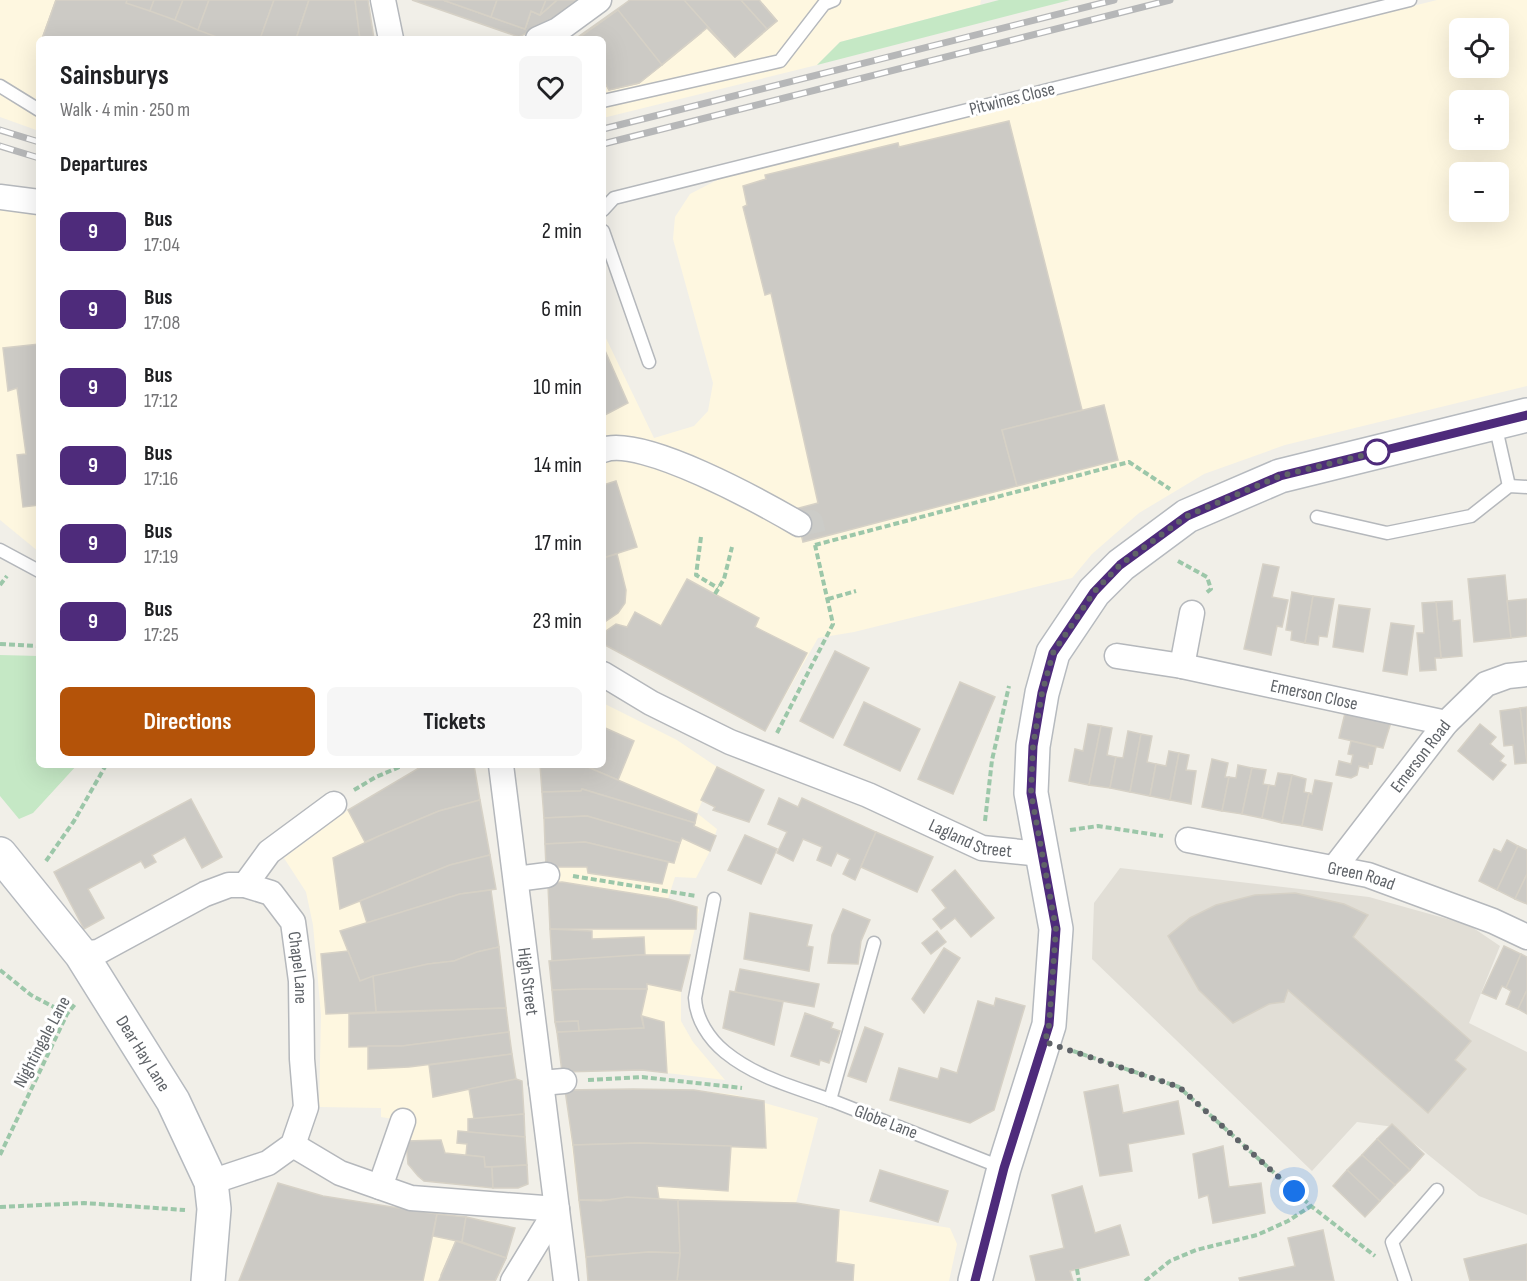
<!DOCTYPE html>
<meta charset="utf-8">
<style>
body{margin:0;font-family:"Sofia Sans Condensed",sans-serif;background:#f6f6f6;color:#202124;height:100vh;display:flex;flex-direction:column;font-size:22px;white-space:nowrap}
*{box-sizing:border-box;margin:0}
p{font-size:20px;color:#757577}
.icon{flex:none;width:33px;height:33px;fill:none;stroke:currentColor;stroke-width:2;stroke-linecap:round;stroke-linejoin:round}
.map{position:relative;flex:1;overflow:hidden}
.side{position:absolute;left:36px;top:36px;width:570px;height:732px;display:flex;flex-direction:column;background:#fff;border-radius:9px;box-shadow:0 6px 24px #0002}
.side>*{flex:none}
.badge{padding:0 12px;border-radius:9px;font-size:21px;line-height:39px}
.controls{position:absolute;left:1449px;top:18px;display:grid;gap:12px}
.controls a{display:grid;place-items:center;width:60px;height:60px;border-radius:9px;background:#fff;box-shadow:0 6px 24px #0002;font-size:30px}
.you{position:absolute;width:30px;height:30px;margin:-15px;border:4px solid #fff;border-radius:50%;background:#1a73e8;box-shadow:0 0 0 9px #1a73e833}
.map>.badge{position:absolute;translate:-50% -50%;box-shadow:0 0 0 3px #fff}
h2{padding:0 24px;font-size:22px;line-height:54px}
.round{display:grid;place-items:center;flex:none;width:63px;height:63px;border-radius:9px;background:#f6f6f6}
.headline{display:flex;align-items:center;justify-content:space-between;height:102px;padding:0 24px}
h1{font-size:28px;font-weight:700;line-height:45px}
.primary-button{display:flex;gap:12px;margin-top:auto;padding:12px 24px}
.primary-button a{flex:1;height:69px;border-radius:9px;background:#b45309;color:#fff;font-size:24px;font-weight:700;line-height:69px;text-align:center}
.primary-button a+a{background:#f6f6f6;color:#202124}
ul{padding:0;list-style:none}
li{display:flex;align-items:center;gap:18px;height:78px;padding:0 24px}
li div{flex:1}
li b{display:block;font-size:22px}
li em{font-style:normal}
li .badge{min-width:66px;font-weight:700;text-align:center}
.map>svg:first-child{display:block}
</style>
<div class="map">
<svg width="1527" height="1281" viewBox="0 0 1527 1281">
<rect width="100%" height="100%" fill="#f1efe8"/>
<!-- commercial -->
<g fill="#fef7e0" fill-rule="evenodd">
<polygon points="0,0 355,0 360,39 39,39 39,131 0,117"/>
<polygon points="630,0 981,0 980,5 840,42 817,65 603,118 603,39 575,39"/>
<path d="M 1437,0 L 1527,0 L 1527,386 L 1285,445 L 1204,474 L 1139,513 L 1092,554 L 1072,578 L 854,632 L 818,638 L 765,731 L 605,645 L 603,332 L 654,438 L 694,426 L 708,411 L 713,383 L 673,239 L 675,217 L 690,194 L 721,178 ZM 1460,28 L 1498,28 L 1498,68 L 1460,68 ZM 1460,100 L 1498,100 L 1498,140 L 1460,140 ZM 1460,172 L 1498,172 L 1498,212 L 1460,212 Z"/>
<polygon points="0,209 39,216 39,552 0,520"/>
<polygon points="603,703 677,740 717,767 697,813 717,829 710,851 696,878 675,877 668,899 697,907 699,910 681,991 681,1021 693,1042 725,1080 642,1070 562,1072 549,961 552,960 540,765 603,765"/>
<polygon points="424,765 474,765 496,889 491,890 513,1059 516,1079 522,1081 528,1184 518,1188 486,1188 424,1181 408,1164 406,1141 411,1122 381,1117 381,1108 319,1107 321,1015 313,925 306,892 284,858 348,810"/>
<polygon points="565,1090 694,1090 736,1095 818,1118 796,1203 950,1228 957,1244 949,1281 588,1281"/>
<polygon points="437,1214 480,1219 515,1228 495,1281 423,1281"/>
</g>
<!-- education -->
<polygon fill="#e1ded6" points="1120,868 1369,897 1469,925 1500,946 1469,1023 1527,1052 1527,1215 1479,1196 1394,1127 1357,1122 1312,1171 1092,959 1094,903"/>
<!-- green -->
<g fill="#c5e8c5">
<polygon points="999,0 1070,0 817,65 840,42"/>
<polygon points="0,655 39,656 39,765 77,765 33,813 19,819 0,796"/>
</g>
<!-- building -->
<g fill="#cccac5" stroke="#d6d1c6" stroke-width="1.5">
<polygon points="56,0 355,0 360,39 42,39"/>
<polygon points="56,0 355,0 360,39 42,39"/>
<polygon points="127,0 154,0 150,11 126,3"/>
<polygon points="154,0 183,0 175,20 150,11"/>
<polygon points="183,0 209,0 198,30 175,20"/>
<polygon points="209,0 274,0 260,39 222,39 198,30"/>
<polygon points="274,0 309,0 296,39 260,39"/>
<polygon points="309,0 355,0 360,39 296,39"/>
<polygon points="355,0 368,0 374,39 360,39"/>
<polygon points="412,0 443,0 525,29 531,11 540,15 557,0 577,0 546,23 519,37"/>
<polygon points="443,0 557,0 540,15 531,11 525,29"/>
<polygon points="443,0 497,0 491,17"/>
<polygon points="497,0 546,0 540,15 531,11 525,29 491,17"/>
<polygon points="546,0 557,0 540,15"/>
<polygon points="630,0 673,0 701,33 662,65 618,10"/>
<polygon points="630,0 759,0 777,21 735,57 707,28 639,83 609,90 605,83 603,84 603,39 575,39"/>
<polygon points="684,0 741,0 767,29 735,57"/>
<polygon points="741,0 759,0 777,21 767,29"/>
<polygon points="618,10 662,65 639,83 609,90 603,79 603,39 581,39 580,37"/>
<polygon points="1009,121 1082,410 1002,430 1017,486 803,542 795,509 818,503 771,293 765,295 743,207 747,205 743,186 766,179 765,175 898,143 899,147"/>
<polygon points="39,344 39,505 23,507 17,455 26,454 17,388 8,391 3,348"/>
<polygon points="603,346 628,403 603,416"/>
<polygon points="1104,405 1118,460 1017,486 1002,430"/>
<polygon points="616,481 637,547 603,558 603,485"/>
<polygon points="617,554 626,590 625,603 618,613 603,623 603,558"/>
<polygon points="1263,564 1279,567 1272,597 1288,600 1282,627 1277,626 1271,655 1244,649"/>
<polygon points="1505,575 1511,638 1474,642 1468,579"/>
<polygon points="687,579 759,618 755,627 807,653 765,731 605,645 606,631 616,624 627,627 635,612 661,626"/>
<polygon points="1292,592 1313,596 1305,643 1291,640 1292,631 1286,630"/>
<polygon points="1313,596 1334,599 1327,637 1319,636 1318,645 1305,643"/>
<polygon points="1527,599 1527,636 1511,638 1507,601"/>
<polygon points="1452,601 1453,621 1460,620 1462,656 1441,658 1436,602"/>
<polygon points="1436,602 1441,658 1435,658 1436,670 1420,671 1417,633 1424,633 1422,603"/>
<polygon points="1339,605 1370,609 1363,652 1333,647"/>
<polygon points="1391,623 1414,626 1407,675 1383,671"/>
<polygon points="835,651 869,668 833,738 800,721"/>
<polygon points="960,682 995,697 953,794 918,779"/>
<polygon points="864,702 920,729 900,771 844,745"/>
<polygon points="1527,707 1527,763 1520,708"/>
<polygon points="1520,708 1527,763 1515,764 1513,745 1504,746 1500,711"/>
<polygon points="1346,709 1392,719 1383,748 1339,738"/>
<polygon points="1088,724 1101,726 1089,785 1069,781 1075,749 1083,751"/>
<polygon points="1480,724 1496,737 1490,744 1504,756 1500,761 1506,765 1493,780 1458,751"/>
<polygon points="1101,726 1112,728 1107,755 1116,757 1110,788 1089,785"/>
<polygon points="603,727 634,741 618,780 583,765 603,765"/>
<polygon points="1128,731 1141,734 1130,792 1110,788 1116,757 1123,758"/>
<polygon points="1141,734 1152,736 1147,762 1156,764 1150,796 1130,792"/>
<polygon points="1351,741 1376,747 1372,764 1369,763 1368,768 1359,766 1357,775 1351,778 1336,775 1339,761 1351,764 1353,755 1348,754"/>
<polygon points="1169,751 1179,753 1170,800 1150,796 1156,764 1166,766"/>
<polygon points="1179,753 1189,755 1186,770 1196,771 1191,804 1170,800"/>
<polygon points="1212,759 1228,763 1225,777 1229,777 1222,811 1202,807"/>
<polygon points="424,765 474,765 480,800 439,811 365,842 348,810"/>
<polygon points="540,765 583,765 697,814 695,823 582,789 581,791 542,792"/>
<polygon points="1238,765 1252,768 1242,814 1222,811 1229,777 1236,778"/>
<polygon points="717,767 764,790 749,822 713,810 715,807 701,800"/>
<polygon points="1252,768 1266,770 1263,784 1269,785 1262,818 1242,814"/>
<polygon points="1278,773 1292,775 1282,823 1262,818 1269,785 1275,786"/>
<polygon points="1292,775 1306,779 1304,792 1309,793 1302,826 1282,823"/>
<polygon points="1315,780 1332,783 1322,830 1302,826 1309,793 1312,794"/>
<polygon points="582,789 695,823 694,826 716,836 710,851 682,838 680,843 587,816 544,818 542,792 581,791"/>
<polygon points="779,798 798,807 802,798 876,832 855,880 843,874 850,859 837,853 831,866 817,860 822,847 803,839 793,861 777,853 787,832 768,824"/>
<polygon points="191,799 222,857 202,868 185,837 152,855 156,862 145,868 141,861 88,889 104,918 84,929 54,872"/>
<polygon points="480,800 490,855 450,865 340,909 333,858 379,836 439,811"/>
<polygon points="587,816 680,843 674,863 585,842 545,844 544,818"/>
<polygon points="876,832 933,857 917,892 861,867"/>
<polygon points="745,835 777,849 761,884 728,870"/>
<polygon points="1507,840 1518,846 1497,890 1479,881 1494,849 1501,852"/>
<polygon points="585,842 668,862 662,884 588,873 587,867 546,867 545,844"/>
<polygon points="1518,846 1527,850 1527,874 1515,899 1497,890"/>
<polygon points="490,855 496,889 460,894 367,923 360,901 450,865"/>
<polygon points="955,870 994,918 971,937 955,918 941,929 933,919 946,908 932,890"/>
<polygon points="1527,874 1527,904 1515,899"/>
<polygon points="562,882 668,899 697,907 696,929 550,929 548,886 550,883"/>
<polygon points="491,890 499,947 477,952 454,961 428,964 360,981 340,931 460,894"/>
<polygon points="1295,893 1344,904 1368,915 1353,937 1471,1041 1455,1060 1466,1069 1428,1113 1288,990 1284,1002 1269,1004 1233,1023 1199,990 1168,936 1190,918 1216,905 1255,895"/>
<polygon points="843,909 870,920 861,941 858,964 828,963 832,935"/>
<polygon points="750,913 812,925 807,946 813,947 809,971 744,959"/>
<polygon points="550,929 592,931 592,939 644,937 645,955 552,961"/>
<polygon points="937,931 946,942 931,954 922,943"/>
<polygon points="1504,946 1521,954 1506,988 1502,986 1496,999 1482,993"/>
<polygon points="499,947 506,1008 376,1012 373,976 428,964 454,961 477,952"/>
<polygon points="944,948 960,958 924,1013 912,999"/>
<polygon points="348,951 360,981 373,976 376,1012 326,1014 321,954"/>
<polygon points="1521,954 1527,957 1527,990 1518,1009 1506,1004 1511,991 1506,988"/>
<polygon points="637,955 690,955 681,991 647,984 647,989 552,990 549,961"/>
<polygon points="740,969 819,984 814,1007 735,992"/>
<polygon points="582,989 647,989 641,1016 644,1028 579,1031 578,1021 555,1022 552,990"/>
<polygon points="1527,990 1527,1014 1518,1009"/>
<polygon points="730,991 783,1002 774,1045 723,1028"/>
<polygon points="996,998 1025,1006 994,1110 970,1123 890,1100 899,1068 938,1079 941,1068 957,1073 978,1001 994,1006"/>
<polygon points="506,1008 509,1032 402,1046 349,1047 349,1014"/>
<polygon points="805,1013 833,1023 831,1028 840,1031 829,1063 820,1060 819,1065 791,1056"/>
<polygon points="642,1016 664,1022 667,1073 642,1070 562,1072 557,1032 644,1028"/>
<polygon points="578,1021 579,1031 557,1032 555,1022"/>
<polygon points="865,1027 883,1034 866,1082 848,1076"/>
<polygon points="509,1032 512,1054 409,1067 368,1069 368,1046 402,1046"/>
<polygon points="512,1054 516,1079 433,1097 429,1065"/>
<polygon points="516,1079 522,1081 524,1114 474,1119 469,1089"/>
<polygon points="1118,1085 1123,1113 1178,1101 1184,1134 1128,1144 1132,1171 1100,1176 1084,1092"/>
<polygon points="633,1089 694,1090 764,1101 766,1148 640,1143 573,1145 565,1090"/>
<polygon points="524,1114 525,1137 468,1132 468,1119"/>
<polygon points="1392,1124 1424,1154 1410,1170 1377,1139"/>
<polygon points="458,1131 525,1137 527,1165 485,1167 484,1157 466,1155 467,1144 457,1143"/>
<polygon points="1377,1139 1410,1170 1395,1185 1362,1155"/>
<polygon points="441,1140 445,1153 484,1157 485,1167 492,1167 493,1188 424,1181 418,1176 408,1164 406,1141"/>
<polygon points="640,1143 731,1146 728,1191 657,1186 659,1199 579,1200 573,1145"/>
<polygon points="1223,1146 1229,1187 1261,1183 1265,1213 1213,1223 1208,1195 1199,1198 1193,1154"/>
<polygon points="1362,1155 1395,1185 1380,1201 1347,1170"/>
<polygon points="527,1165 528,1184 518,1188 493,1188 492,1167"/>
<polygon points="880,1170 948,1191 938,1222 870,1201"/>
<polygon points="1347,1170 1380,1201 1365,1217 1333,1186"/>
<polygon points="278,1183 323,1196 437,1214 423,1281 239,1281"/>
<polygon points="1082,1186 1095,1233 1120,1225 1129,1255 1070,1271 1073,1281 1036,1281 1030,1256 1064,1248 1052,1195"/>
<polygon points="627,1197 678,1200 680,1253 649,1252 586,1257 579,1200 601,1201"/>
<polygon points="678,1200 796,1203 839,1210 836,1262 854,1265 853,1281 677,1281 680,1253"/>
<polygon points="437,1214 466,1217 462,1242 433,1236"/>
<polygon points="466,1217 515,1228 506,1258 462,1242"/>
<polygon points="1323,1230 1334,1281 1240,1281 1239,1278 1295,1266 1288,1238"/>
<polygon points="456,1241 506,1258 495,1281 456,1281 441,1275"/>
<polygon points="456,1241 506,1258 495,1281 439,1281"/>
<polygon points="1527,1244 1527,1281 1470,1281 1464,1259"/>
<polygon points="649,1252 680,1253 677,1281 588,1281 586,1257"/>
</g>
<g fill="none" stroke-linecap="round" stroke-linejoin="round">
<!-- street-tunnel -->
<polyline stroke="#ccccc8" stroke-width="24" stroke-dasharray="24 12" stroke-linecap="butt" points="799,524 811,522 815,539"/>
<defs>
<g id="lane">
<polyline points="0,86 39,110"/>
<polyline points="603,101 780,61 824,4 834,0"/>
<polyline points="603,210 614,198 1410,0"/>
<polyline points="603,231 649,362"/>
<polyline points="1495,424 1509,486"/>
<polyline points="1317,517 1387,533 1471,516 1509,486 1527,487"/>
<polyline points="0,550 39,571"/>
<path d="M 714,899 L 695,998 C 696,1019 709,1039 725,1052 C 757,1078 795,1087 833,1101 C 890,1123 946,1146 1003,1168"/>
<polyline points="830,1100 874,943"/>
<polyline points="1405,1281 1392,1242 1437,1190"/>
</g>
<g id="street">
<polyline points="383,0 391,39"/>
<polyline points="538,39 558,30 599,0"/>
<polyline points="0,197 39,202"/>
<path d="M 603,450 C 641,435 763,503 799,524"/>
<path id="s1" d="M 1117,656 L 1182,666 L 1446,723"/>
<polyline points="1182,666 1192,613"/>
<path id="s2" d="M 603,674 L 651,703 L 730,742 L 868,795 L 982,848 L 1041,854"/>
<path id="s3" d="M 501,765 L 566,1281"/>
<path id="s4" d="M 1188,840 L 1368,875 L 1493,921 L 1527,937"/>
<path id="s5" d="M 1335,867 L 1446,723 L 1486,684 L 1508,676 L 1527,674"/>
<polyline points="516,879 547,875"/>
<polyline points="245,885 269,852 334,804"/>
<path id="s6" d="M 81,954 L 98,952 L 205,894 L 229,885 L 245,885 L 271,893 L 293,922 L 301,981 L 302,1059 L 306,1107 L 293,1145 L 268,1163 L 211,1182"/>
<polyline points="541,1083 564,1081"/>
<polyline points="293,1145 340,1173 411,1198 557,1209 513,1281"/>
<polyline points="380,1187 403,1121"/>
</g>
<g id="secondary">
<path id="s7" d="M 0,854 L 81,954 L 173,1101 L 211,1182 L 214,1209 L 208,1281"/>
<polyline points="975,1281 1004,1168 1049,1025 1056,929 1031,793 1033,746 1042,693 1053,653 1094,592 1121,565 1187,516 1280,476 1527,415"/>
</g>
</defs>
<!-- lane casing -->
<use href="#lane" stroke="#b5b8bc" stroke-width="15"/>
<!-- street casing -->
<use href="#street" stroke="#b5b8bc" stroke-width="27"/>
<!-- secondary casing -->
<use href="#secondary" stroke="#b6babf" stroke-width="36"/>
<!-- path -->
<g stroke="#9cc7a9" stroke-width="4" stroke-dasharray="6 3" stroke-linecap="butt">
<polyline points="701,537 696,575 718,588"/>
<polyline points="815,545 1129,462 1170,489"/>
<polyline points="1178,561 1207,577 1211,589 1206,593"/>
<polyline points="0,585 7,576"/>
<polyline points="715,594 724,579 732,547"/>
<polyline points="828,599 856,591"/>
<polyline points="0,644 39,646"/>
<polyline points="777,733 833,624 815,545"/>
<polyline points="354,790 376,777 404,765"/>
<polyline points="985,821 992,760 1009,686"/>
<polyline points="1070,830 1098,826 1163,836"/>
<polyline points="46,861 74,821 106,765"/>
<polyline points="573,876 696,896"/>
<polyline points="0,970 31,995 67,1014"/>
<polyline points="1073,1051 1179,1087 1311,1206 1375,1256"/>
<polyline points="588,1080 642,1077 742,1088"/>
<polyline points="0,1155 67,1014 76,1003"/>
<polyline points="0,1207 84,1203 185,1210"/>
<polyline points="1077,1269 1079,1281"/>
<polyline points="1145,1281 1170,1261 1196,1250 1257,1235 1288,1221 1311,1206"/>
</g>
<!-- lane -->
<use href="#lane" stroke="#fff" stroke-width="12"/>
<!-- street -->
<use href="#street" stroke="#fff" stroke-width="24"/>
<!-- secondary -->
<use href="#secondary" stroke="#fff" stroke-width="33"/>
<defs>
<g id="rail">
<polyline points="603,129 1114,0"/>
<polyline points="0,130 39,142"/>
<polyline points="603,144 1170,0"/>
<polyline points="0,146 39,158"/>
</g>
</defs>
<!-- rail casing -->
<use href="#rail" stroke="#b6b7b8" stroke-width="7"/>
<!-- rail -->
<use href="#rail" stroke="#fff" stroke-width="4.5" stroke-dasharray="14" stroke-linecap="butt"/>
</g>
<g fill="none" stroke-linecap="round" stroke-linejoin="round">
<defs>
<polyline id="line" points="975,1281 1004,1168 1049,1025 1056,929 1031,793 1033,746 1042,693 1053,653 1094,592 1120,565 1187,516 1280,476 1527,415"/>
</defs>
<!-- line casing -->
<use href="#line" stroke="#fff" stroke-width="14"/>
<!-- line -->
<use href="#line" stroke="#4e2b7b" stroke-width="9"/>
<!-- walk -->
<polyline stroke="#5f6368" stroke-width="6" stroke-dasharray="0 10.8" points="1294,1191 1179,1087 1045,1042 1049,1025 1056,929 1031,793 1033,746 1042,693 1053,653 1094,592 1120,565 1187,516 1280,476 1381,451 1377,452"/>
</g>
<!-- markers -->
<circle fill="#fff" stroke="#4e2b7b" stroke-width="3" cx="1377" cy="452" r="12"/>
<g text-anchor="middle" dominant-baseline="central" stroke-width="6" stroke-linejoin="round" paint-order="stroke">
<!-- street labels -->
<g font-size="18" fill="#5f6368" stroke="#fff">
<text transform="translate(1012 99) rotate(-14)">Pitwines Close</text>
<text stroke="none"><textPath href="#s1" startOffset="201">Emerson Close</textPath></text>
<text stroke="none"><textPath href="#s5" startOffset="140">Emerson Road</textPath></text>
<text stroke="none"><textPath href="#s2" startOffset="404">Lagland Street</textPath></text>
<text stroke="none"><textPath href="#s4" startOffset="177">Green Road</textPath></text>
<text stroke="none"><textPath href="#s6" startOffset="290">Chapel Lane</textPath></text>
<text stroke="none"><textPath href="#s3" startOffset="218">High Street</textPath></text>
<text transform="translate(42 1042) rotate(-62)">Nightingale Lane</text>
<text stroke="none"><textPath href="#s7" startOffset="246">Dear Hay Lane</textPath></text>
<text transform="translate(886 1122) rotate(21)">Globe Lane</text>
</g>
</g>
</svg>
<div class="controls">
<a><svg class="icon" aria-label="locate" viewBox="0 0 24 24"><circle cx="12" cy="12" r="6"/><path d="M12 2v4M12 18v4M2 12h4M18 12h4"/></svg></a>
<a>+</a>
<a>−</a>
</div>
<div class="you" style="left:1294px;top:1191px"></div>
<section class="side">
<div class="headline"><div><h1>Sainsburys</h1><p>Walk · 4 min · 250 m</p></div><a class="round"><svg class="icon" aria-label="heart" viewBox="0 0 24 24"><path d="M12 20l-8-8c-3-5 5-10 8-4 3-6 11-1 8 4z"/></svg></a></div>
<h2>Departures</h2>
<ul>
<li><span class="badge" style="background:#4e2b7b;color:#fff">9</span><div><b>Bus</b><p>17:04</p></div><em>2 min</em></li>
<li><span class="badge" style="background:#4e2b7b;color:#fff">9</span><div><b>Bus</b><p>17:08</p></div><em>6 min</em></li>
<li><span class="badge" style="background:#4e2b7b;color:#fff">9</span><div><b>Bus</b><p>17:12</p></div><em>10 min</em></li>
<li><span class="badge" style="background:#4e2b7b;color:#fff">9</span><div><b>Bus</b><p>17:16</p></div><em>14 min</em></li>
<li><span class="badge" style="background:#4e2b7b;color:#fff">9</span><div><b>Bus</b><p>17:19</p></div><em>17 min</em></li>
<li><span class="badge" style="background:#4e2b7b;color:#fff">9</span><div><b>Bus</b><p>17:25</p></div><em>23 min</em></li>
</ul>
<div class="primary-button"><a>Directions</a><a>Tickets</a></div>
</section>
</div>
